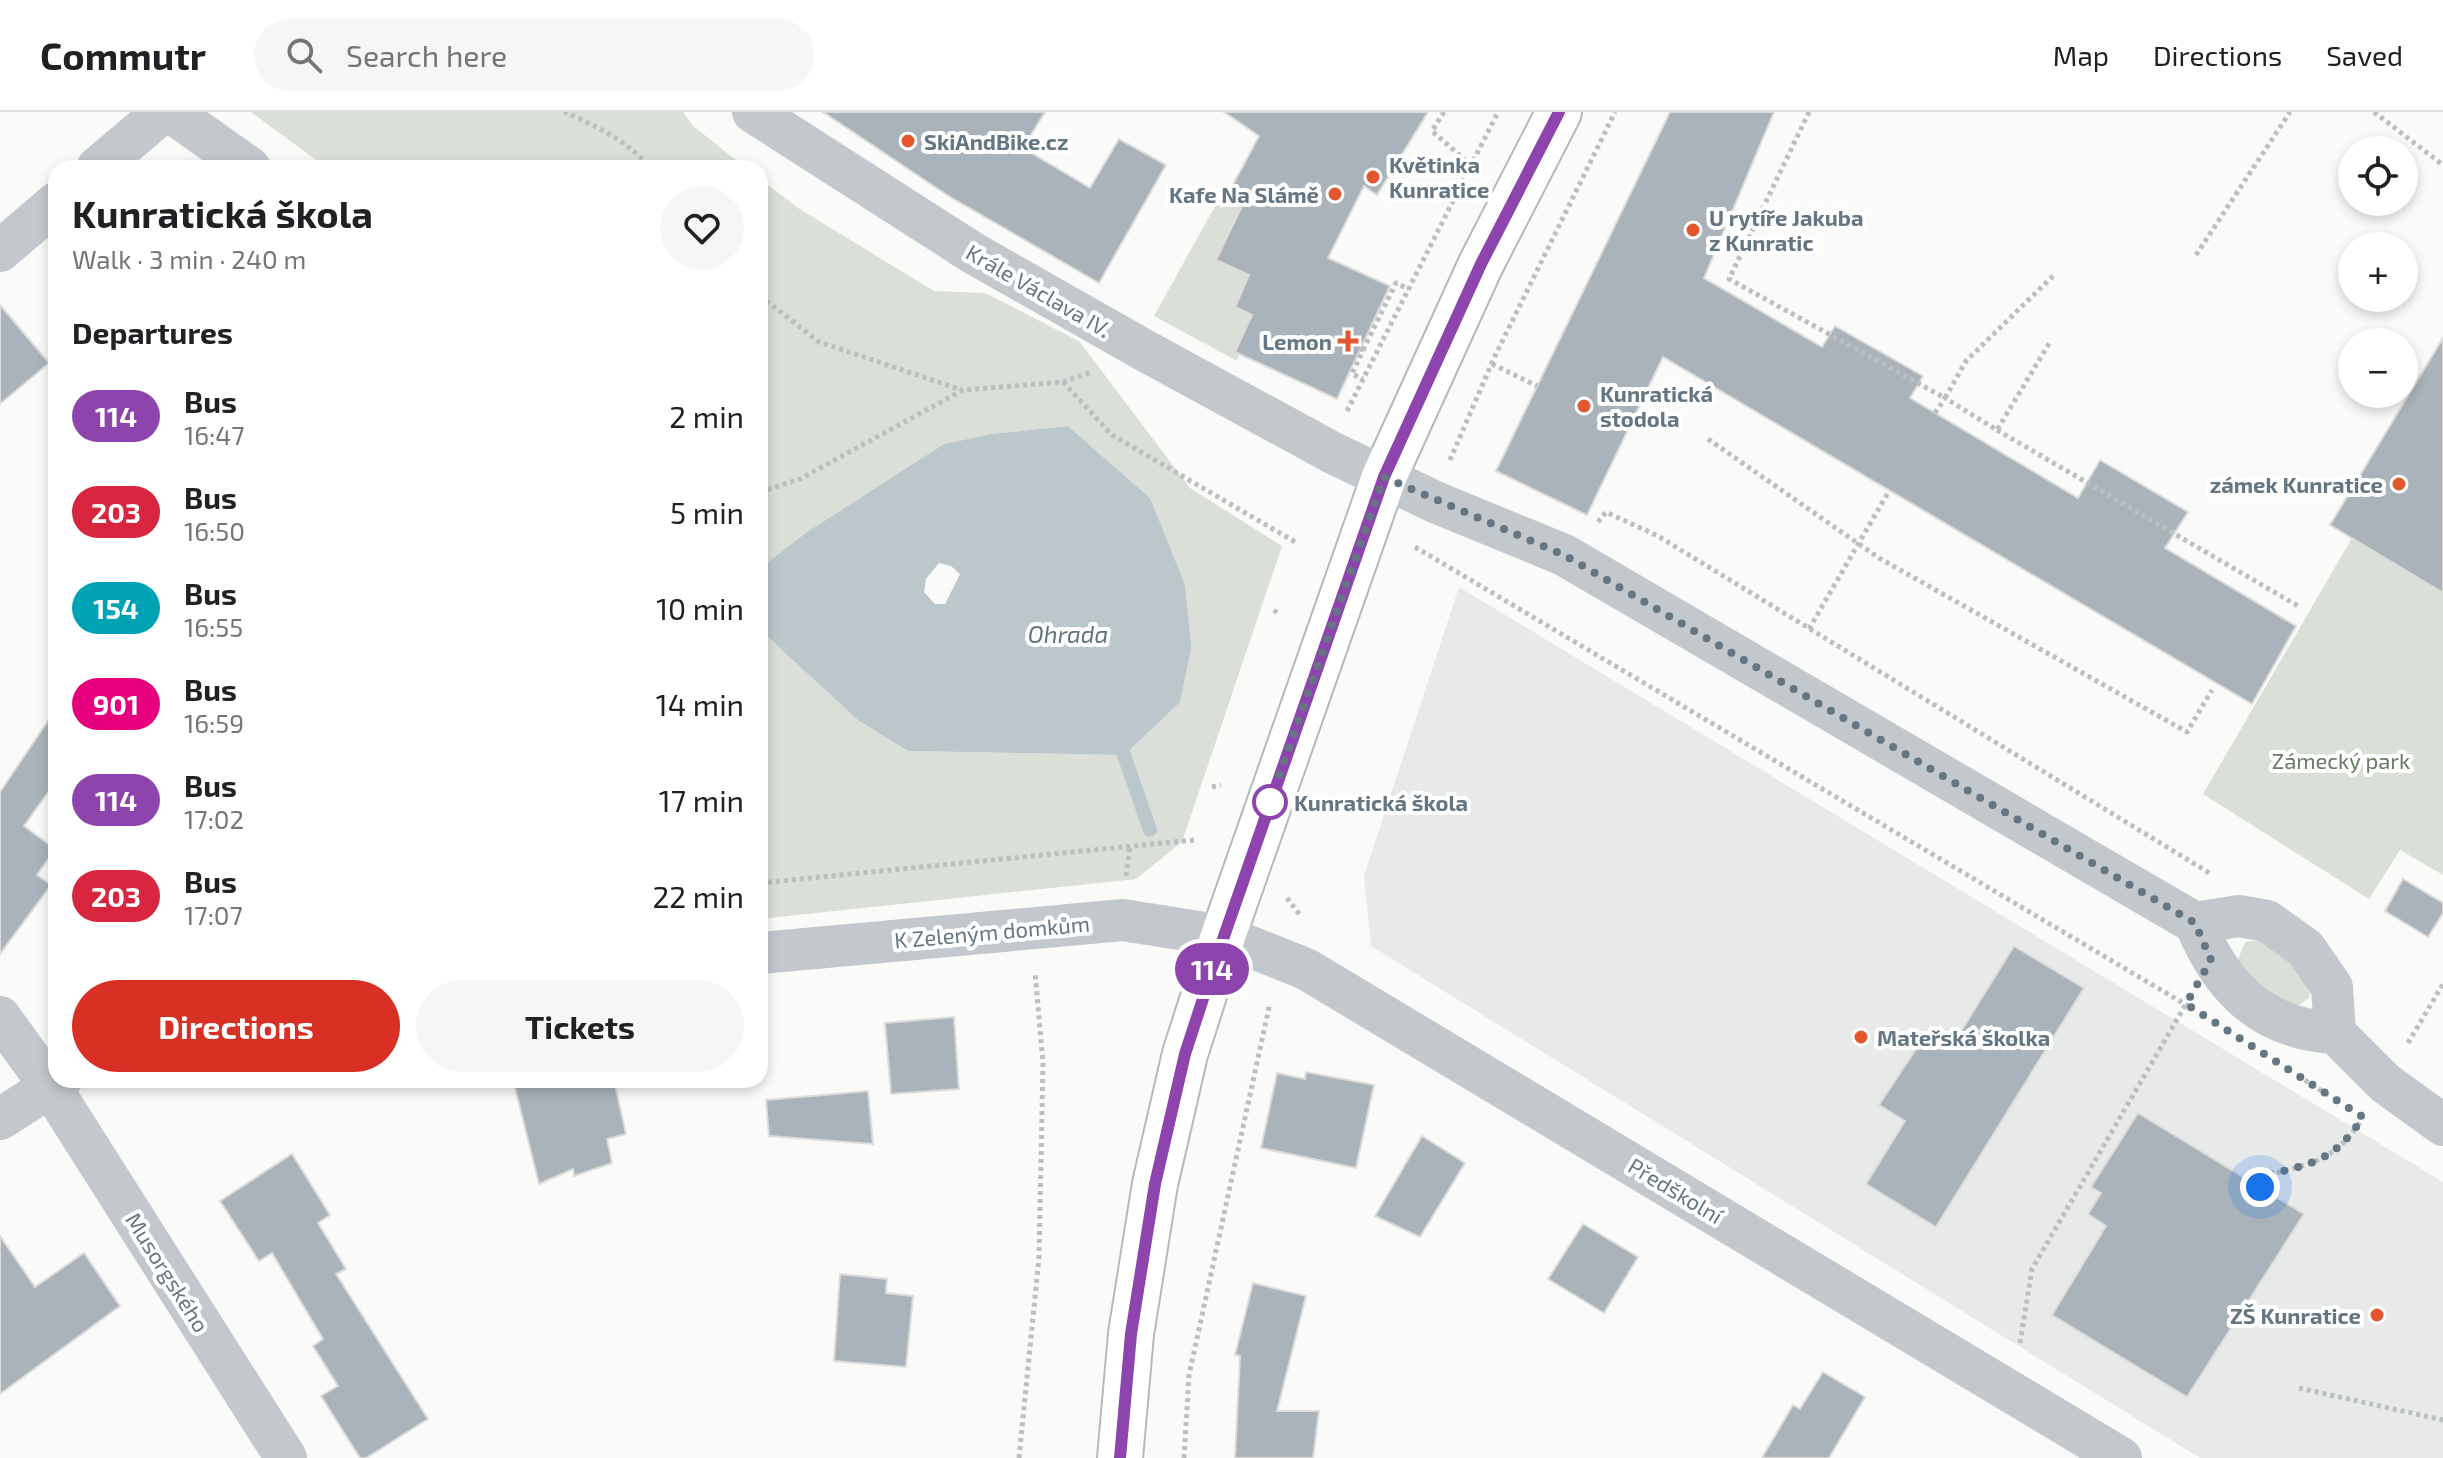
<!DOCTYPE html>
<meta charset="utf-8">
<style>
body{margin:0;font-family:"Exo 2",sans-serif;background:#f6f6f6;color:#202124;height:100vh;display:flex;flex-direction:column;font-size:30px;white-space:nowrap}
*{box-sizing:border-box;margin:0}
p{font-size:26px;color:#757577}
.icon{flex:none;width:44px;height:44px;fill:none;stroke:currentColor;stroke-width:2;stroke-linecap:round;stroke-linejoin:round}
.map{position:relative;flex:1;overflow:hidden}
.sheet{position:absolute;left:48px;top:48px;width:720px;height:928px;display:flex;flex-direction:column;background:#fff;border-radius:24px;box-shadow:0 4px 12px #0003}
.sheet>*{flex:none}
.badge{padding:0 16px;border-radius:26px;font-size:28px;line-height:52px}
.fabs{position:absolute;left:2338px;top:24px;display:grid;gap:16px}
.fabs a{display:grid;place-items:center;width:80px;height:80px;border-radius:50%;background:#fff;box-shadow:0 4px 12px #0003;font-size:40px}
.you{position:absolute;width:40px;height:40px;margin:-20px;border:6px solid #fff;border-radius:50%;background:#1a73e8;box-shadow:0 0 0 12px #1a73e833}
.map>.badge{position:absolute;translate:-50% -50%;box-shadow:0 0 0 4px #fff}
h2{padding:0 24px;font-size:30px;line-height:72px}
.round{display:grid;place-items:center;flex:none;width:84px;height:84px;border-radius:42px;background:#f6f6f6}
.head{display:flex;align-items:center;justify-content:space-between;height:136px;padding:0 24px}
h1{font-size:38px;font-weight:700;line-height:60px}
.cta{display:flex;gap:16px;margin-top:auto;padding:16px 24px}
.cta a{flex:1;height:92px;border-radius:48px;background:#d93025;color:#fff;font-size:32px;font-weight:700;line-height:92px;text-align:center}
.cta a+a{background:#f6f6f6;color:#202124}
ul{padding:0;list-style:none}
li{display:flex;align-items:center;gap:24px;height:96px;padding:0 24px}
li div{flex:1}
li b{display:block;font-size:30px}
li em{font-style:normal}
li .badge{min-width:88px;font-weight:700;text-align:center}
header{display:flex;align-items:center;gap:48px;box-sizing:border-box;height:112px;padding:0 40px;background:#fff;border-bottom:2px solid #e0e0e0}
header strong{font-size:38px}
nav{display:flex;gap:44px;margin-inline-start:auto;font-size:28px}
.search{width:560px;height:72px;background:#f6f6f6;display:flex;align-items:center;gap:20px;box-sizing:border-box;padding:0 28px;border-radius:44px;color:#757577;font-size:30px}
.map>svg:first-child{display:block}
</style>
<header>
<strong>Commutr</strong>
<div class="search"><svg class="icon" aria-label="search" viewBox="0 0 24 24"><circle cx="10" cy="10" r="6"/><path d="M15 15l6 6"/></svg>Search here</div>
<nav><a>Map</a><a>Directions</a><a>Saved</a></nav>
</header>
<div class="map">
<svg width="2443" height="1346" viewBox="0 0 2443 1346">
<rect width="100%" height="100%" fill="#fafaf8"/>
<!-- built -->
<polygon fill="#e8e9e9" points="1459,475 2443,1070 2443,1346 2200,1346 1371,834 1364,764"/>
<!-- green -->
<g fill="#dadfd7">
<polygon points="251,0 683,0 693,14 746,56 327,56"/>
<polygon points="760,67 798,96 934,179 985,181 1079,229 1190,376 1282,434 1182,730 1136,767 760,807 760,518 859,609 908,639 1124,643 1150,386 1068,314 991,322 944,332 807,420 760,456"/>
<polygon points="1224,78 1333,132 1235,108 1216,147 1249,163 1235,195 1252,203 1237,249 1154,204"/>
<polygon points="2352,426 2443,481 2443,763 2400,738 2369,787 2203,682"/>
<path d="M 2261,828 C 2282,832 2307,863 2310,884 C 2281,917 2255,872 2237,850 L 2245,830 Z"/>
</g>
<!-- water -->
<path fill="#bbc7cb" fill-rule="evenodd" d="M 1068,314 L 1150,386 L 1185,473 L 1191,536 L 1180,590 L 1124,643 L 908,639 L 859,609 L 760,518 L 760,456 L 807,420 L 944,332 L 991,322 ZM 939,451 L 951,454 L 960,462 L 945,492 L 935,492 L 924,480 L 926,467 Z"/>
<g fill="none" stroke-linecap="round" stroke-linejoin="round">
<!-- stream -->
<polyline stroke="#bbc7cb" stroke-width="14" points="1124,643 1150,718"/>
</g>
<!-- building -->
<g fill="#aab3b9" stroke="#dcdcda" stroke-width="2">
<polygon points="823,0 1045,0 1023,36 1090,76 1119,27 1166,53 1099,171 947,83"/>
<polygon points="1224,0 1428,0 1377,83 1364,74 1328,146 1390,174 1337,287 1235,240 1252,203 1235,195 1249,163 1216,148 1244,90 1228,82 1259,24"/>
<polygon points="1670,0 1774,0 1704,166 1822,235 1835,214 1923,264 1910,286 2078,386 2100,348 2188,400 2165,436 2296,514 2252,592 1663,245 1587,403 1496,359"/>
<polygon points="0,193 49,251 0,292"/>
<polygon points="2443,226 2443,481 2330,413"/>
<polygon points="56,597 56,669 24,714 55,737 37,763 51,773 0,842 0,680"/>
<polygon points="2403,767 2443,791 2443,801 2428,825 2385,799"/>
<polygon points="2014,834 2084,876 1936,1115 1866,1072 1905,1009 1879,993 1926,922 1950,937"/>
<polygon points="954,905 959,977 891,982 885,911"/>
<polygon points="1306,960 1374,973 1356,1056 1261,1036 1277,961 1305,967"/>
<polygon points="513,968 614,968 626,1022 607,1027 612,1051 574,1064 573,1057 539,1072"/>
<polygon points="868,979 873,1032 769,1024 766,988"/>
<polygon points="2138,1001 2304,1102 2187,1285 2052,1203 2106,1114 2088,1102 2101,1081 2091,1075"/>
<polygon points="1422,1024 1465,1051 1420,1125 1375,1104"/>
<polygon points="292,1042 330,1103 318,1111 346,1157 336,1162 428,1307 366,1346 360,1346 321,1284 338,1274 313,1234 323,1227 272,1141 259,1149 220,1089"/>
<polygon points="1583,1112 1638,1145 1604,1201 1548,1167"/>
<polygon points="0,1124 35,1175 84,1141 120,1194 0,1282"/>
<polygon points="840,1162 887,1167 886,1181 913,1184 906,1255 834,1249"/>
<polygon points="1253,1171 1306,1184 1277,1299 1319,1299 1313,1346 1235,1346 1240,1244 1235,1243"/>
<polygon points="1823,1260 1865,1285 1829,1346 1762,1346 1793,1293 1800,1297"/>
</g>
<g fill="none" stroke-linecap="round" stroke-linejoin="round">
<defs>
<polyline id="secondary" points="1120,1346 1131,1222 1155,1072 1185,942 1223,824 1384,365 1481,152 1559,0"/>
</defs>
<!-- secondary casing -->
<use href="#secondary" stroke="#b3babf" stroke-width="48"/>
<!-- path -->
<g stroke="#bbbfc2" stroke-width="5" stroke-dasharray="4 4" stroke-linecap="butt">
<path d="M 564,0 C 593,12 631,31 650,56"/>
<polyline points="1444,0 1432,19 1471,53"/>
<polyline points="1809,0 1729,167 1945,286 1966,249 2053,164"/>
<polyline points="2374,0 2443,53"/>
<polyline points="2196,143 2290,0"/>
<polyline points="760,184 819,230 962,278"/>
<polyline points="1360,237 1363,238 1352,262 1363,267"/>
<polyline points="1363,238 1396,171 1409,177"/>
<polyline points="1492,252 1537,274"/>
<polyline points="1063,270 1112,323 1297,431"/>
<polyline points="1347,299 1498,0"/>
<polyline points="1935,301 1945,286 1997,318 2050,230"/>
<polyline points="1997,318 2298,494"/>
<polyline points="1708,327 1879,446 2187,620 2212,578"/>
<polyline points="1450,348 1494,246 1615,0"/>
<polyline points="760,380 800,367 963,278 1063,270 1091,260"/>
<polyline points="1598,410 1606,400 1658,424 2211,762"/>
<polyline points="1415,435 2188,894"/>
<polyline points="1274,498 1279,503"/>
<polyline points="1809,517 1889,379"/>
<polyline points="1212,675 1221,673"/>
<polyline points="1126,764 1130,735"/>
<polyline points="760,771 1194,728"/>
<polyline points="1287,786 1300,803"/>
<polyline points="2408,931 2443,872"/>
<polyline points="2298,964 2330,984"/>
<path d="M 2260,1075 L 2267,1063 C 2311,1052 2334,1049 2360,1010"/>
<polyline points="2020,1231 2032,1157 2186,892"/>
<polyline points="2299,1276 2443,1308"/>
<polyline points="1019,1346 1039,1145 1043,951 1035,860"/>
<polyline points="1184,1346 1189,1263 1270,891"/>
</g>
<!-- street -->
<g stroke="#c3c8cc" stroke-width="42">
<polyline points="171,0 250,56"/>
<path d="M 753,0 L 973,141 L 1142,237 L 1333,341 L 1435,390 L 1564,443 L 2195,811 C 2222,876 2262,917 2335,921"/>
<polyline points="97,56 163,0"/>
<polyline points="0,139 56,91"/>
<polyline points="2195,811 2239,804 2267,809 2305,836 2332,875 2335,921 2385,971 2443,1013"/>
<polyline points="760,841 1123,808 1223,824 1306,857 2121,1346"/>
<polyline points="0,905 50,974 286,1346"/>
<polyline points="0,1007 61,968"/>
</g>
<!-- secondary -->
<use href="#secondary" stroke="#fff" stroke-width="44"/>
</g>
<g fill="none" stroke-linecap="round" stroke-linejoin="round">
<defs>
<polyline id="line" points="1120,1346 1131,1222 1155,1072 1185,942 1214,853 1384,365 1481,152 1559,0"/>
</defs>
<!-- line casing -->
<use href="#line" stroke="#fff" stroke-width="18"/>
<!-- line -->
<use href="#line" stroke="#8e44ad" stroke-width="12"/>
<!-- walk -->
<path stroke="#657683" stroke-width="8" stroke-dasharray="0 14.4" d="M 1270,690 L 1384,365 L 1564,443 L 2195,811 L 2211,848 L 2186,892 L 2363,1005 C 2335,1048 2315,1051 2267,1063 L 2260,1075"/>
</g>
<!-- markers -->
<g fill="#e4572e" stroke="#fff" stroke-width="3">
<circle cx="908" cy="29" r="8"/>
<circle cx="1373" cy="65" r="8"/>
<circle cx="1335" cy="82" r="8"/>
<circle cx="1693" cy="118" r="8"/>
<path d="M1344 217h8v8h8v8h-8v8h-8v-8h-8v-8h8z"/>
<circle cx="1584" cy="294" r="8"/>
<circle cx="2399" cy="372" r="8"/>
<circle cx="1861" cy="925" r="8"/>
<circle cx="2377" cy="1203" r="8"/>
</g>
<circle fill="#fff" stroke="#8e44ad" stroke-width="4" cx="1270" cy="690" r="16"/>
<g text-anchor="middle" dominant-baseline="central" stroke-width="8" stroke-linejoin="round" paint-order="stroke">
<!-- poi labels -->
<g font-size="22" font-weight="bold" fill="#657683" stroke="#fff" text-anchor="start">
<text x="924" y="29">SkiAndBike.cz</text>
<text x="1389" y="52">Květinka<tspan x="1389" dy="25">Kunratice</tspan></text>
<text x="1319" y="82" text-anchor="end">Kafe Na Slámě</text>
<text x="1709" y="105">U rytíře Jakuba<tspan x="1709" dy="25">z Kunratic</tspan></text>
<text x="1332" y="229" text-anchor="end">Lemon</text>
<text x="1600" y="281">Kunratická<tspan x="1600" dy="25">stodola</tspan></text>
<text x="2383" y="372" text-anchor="end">zámek Kunratice</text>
<text x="1877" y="925">Mateřská školka</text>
<text x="2361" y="1203" text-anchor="end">ZŠ Kunratice</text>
</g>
<!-- street labels -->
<g font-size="22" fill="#657683" stroke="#fff">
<text transform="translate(1039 178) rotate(30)">Krále Václava IV.</text>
<text transform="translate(992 819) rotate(-5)">K Zeleným domkům</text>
<text transform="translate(1676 1078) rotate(31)">Předškolní</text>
<text transform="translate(168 1160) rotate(58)">Musorgského</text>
</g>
<!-- park labels -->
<g font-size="22" fill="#687a64" stroke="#fff">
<text x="2341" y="648">Zámecký park</text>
</g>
<!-- stop labels -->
<g font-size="22" font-weight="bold" fill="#657683" stroke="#fff" text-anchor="start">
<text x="1294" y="690">Kunratická škola</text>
</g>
<!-- water labels -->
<g font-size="24" font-style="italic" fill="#60757c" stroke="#fff">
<text x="1068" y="521">Ohrada</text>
</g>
</g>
</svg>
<div class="fabs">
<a><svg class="icon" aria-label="locate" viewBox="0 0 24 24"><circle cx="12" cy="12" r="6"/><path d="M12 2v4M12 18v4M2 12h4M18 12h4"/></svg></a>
<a>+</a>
<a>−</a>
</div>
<div class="you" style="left:2260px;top:1075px"></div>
<b class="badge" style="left:1212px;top:857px;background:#8e44ad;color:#fff">114</b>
<section class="sheet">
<div class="head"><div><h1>Kunratická škola</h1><p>Walk · 3 min · 240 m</p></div><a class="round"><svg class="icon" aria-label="heart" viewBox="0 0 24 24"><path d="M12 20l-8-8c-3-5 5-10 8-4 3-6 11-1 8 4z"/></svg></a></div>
<h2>Departures</h2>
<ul>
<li><span class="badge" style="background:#8e44ad;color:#fff">114</span><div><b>Bus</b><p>16:47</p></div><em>2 min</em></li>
<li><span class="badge" style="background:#d7263d;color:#fff">203</span><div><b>Bus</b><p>16:50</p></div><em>5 min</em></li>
<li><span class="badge" style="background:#00a3b4;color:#fff">154</span><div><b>Bus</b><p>16:55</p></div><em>10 min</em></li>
<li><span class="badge" style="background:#e6007e;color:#fff">901</span><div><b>Bus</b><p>16:59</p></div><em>14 min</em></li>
<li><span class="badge" style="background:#8e44ad;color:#fff">114</span><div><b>Bus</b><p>17:02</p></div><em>17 min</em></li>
<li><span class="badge" style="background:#d7263d;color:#fff">203</span><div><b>Bus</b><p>17:07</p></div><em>22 min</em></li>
</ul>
<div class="cta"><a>Directions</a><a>Tickets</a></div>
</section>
</div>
